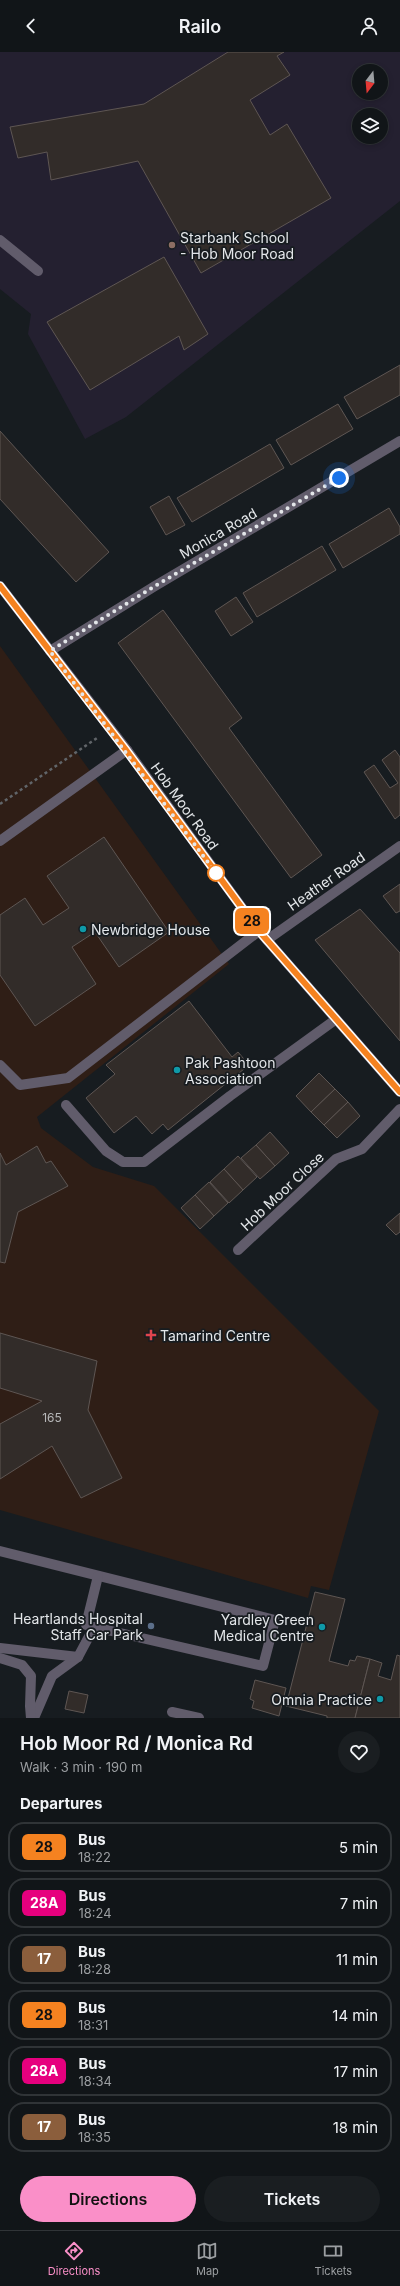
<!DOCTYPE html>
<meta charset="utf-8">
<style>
body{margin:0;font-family:Inter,sans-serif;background:#1a1e21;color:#f1f3f6;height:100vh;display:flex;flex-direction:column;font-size:15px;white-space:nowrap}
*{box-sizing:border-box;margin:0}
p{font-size:13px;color:#9c9fa2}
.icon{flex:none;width:22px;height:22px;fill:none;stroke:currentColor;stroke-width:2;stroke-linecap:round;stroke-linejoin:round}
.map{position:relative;height:1666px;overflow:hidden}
.panel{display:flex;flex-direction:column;background:#111518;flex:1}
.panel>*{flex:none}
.badge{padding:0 8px;border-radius:6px;font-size:14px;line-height:26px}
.needle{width:26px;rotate:196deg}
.controls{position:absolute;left:352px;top:12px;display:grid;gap:8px}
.controls a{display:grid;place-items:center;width:36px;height:36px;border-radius:50%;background:#111518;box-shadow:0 2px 6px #0003,0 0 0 1px #303437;font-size:20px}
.you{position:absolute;width:20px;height:20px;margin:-10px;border:3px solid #fff;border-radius:50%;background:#1a73e8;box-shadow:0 0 0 6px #1a73e833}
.map>.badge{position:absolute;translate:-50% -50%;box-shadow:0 0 0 2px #fff}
h2{padding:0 20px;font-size:15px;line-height:36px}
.round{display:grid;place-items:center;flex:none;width:42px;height:42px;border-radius:21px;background:#1a1e21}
.head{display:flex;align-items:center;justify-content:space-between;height:68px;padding:0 20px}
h1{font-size:19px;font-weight:600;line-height:30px}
.button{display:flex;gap:8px;margin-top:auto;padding:8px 20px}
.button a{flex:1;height:46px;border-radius:24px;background:#fa8fc8;color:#111;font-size:16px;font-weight:600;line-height:46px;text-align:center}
.button a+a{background:#1a1e21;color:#f1f3f6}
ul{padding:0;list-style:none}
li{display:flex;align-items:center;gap:12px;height:50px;margin:0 8px 6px;padding:0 12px;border:2px solid #303437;border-radius:16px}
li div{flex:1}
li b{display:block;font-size:15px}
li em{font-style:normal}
li .badge{min-width:44px;font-weight:700;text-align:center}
header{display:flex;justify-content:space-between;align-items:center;height:52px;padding:0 20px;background:#111518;font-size:18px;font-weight:600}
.menu{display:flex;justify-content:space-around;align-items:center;height:56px;border-top:1px solid #303437;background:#111518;font-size:11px;color:#9c9fa2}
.menu a{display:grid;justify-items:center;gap:2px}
.menu .on{color:#fa8fc8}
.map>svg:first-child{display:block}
</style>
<header><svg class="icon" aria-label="back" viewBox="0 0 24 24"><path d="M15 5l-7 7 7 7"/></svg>Railo<svg class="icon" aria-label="person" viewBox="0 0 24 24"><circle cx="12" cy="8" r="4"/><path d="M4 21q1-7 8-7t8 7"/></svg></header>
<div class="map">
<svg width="400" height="1666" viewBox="0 0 400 1666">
<rect width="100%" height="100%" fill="#171c20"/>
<!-- education -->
<path fill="#242030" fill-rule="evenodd" d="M 0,0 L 400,0 L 400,149 L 126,365 L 85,387 L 28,282 L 31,262 L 0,237 ZM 359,19 L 381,19 L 381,41 L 359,41 ZM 359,63 L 381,63 L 381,85 L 359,85 Z"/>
<!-- medical -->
<polygon fill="#2f1e16" points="0,594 229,912 37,1065 41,1076 93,1115 154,1134 379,1359 329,1538 311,1534 308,1546 0,1458"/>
<!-- building -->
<g fill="#322c29" stroke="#5e5653">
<polygon points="228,0 284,0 277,4 290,23 250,48 270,83 287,72 331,146 201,221 138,109 51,128 47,100 18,106 10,75 144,52"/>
<polygon points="164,205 208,282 184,298 179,284 90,338 47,270"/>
<polygon points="400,313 400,343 357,367 344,345"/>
<polygon points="338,352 353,377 291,413 276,388"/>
<polygon points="0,379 109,500 76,530 0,447"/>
<polygon points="270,392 284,416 192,470 177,446"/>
<polygon points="169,444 185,473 166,483 150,455"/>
<polygon points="389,456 400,475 400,482 343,516 329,492"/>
<polygon points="322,494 336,518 257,565 243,541"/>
<polygon points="236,545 253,570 231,584 215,559"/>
<polygon points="163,558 242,666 229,676 322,803 291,826 118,591"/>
<polygon points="395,698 400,705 400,763 395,767 364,720 374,713 390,736 398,731 382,708"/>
<polygon points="104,785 169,880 119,915 95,880 72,895 96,932 35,974 0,923 0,863 25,846 43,873 69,856 47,824"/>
<polygon points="400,832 400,859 396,861 383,844"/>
<polygon points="360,857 400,901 400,989 315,888"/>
<polygon points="189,949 232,1005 238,1000 249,1013 168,1078 163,1072 152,1082 136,1064 114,1081 86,1046 115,1022 106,1013"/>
<polygon points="319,1021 335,1037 311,1060 296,1044"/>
<polygon points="335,1037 348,1050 324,1073 311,1060"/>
<polygon points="348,1050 360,1064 337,1086 324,1073"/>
<polygon points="270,1080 289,1101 275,1114 256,1093"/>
<polygon points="256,1093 275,1114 260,1127 241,1106"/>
<polygon points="37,1094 46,1111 51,1109 68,1134 18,1160 5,1211 0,1210 0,1101 6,1113"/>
<polygon points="238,1104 257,1125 243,1138 224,1117"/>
<polygon points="224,1117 243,1138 229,1151 210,1130"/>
<polygon points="209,1130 228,1151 214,1164 195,1143"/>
<polygon points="195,1143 214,1164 200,1177 181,1156"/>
<polygon points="400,1161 400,1180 396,1183 386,1173"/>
<polygon points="0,1281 97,1309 88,1358 122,1426 81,1446 52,1394 0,1427 0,1372 42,1349 0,1336"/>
<polygon points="315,1540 345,1547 329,1609 348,1614 350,1608 355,1609 357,1604 370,1607 355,1666 327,1666 327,1664 286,1654"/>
<polygon points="397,1603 400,1604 400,1666 355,1666 370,1607 382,1611 378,1624 391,1628"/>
<polygon points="255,1628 286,1636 279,1664 252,1656 254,1649 250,1647"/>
<polygon points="69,1639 88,1643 84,1661 65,1657"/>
</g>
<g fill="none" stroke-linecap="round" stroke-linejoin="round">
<!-- path -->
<polyline stroke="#616569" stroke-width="2.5" stroke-dasharray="3 3" stroke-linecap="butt" points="0,752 97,686"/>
<!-- minor -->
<g stroke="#615c6b" stroke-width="10">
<polyline points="0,188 38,219"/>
<polyline points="0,534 127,698 259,879 400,1040"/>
<polyline points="50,599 155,534 400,389"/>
<polyline points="0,789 127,698"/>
<polyline points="267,888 400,794"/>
<polyline points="0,1013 20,1033 68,1026 259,879"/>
<polyline points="66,1053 106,1099 123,1110 144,1110 230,1044 335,968"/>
<polyline points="238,1198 336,1107 362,1097 400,1057"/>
<polyline points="0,1499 275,1568 263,1614 94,1575 78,1605 52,1624 34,1666"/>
<polyline points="86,1573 98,1524"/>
<polyline points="0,1596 78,1605"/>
<polyline points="0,1606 22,1613 31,1624 30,1654 31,1666"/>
<polyline points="172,1660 199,1666"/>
</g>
</g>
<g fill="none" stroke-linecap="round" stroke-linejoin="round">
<defs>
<polyline id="line" points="0,534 126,698 259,879 400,1040"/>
</defs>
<!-- line casing -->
<use href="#line" stroke="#fff" stroke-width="9"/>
<!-- line -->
<use href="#line" stroke="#f58220" stroke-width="6"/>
<!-- walk -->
<polyline stroke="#e3e6e9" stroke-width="4" stroke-dasharray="0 7.2" points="216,821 50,599 155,534 339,426"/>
</g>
<!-- markers -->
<circle fill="#8d6e63" stroke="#171c20" stroke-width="1.5" cx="172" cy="193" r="4"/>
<circle fill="#fff" stroke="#f58220" stroke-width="2" cx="216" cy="821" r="8"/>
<g fill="#0f9aa8" stroke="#171c20" stroke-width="1.5">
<circle cx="83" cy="877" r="4"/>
<circle cx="177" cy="1018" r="4"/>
<circle cx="322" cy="1575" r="4"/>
<circle cx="380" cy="1647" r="4"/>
</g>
<path fill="#e0444e" stroke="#171c20" stroke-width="1.5" d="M149 1277h4v4h4v4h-4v4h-4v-4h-4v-4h4z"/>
<circle fill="#5c6f8a" stroke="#171c20" stroke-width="1.5" cx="151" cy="1574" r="4"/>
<g text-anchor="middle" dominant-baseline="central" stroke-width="3.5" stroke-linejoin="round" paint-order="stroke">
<!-- number labels -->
<g font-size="12" fill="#b7b8b9">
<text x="52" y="1365">165</text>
</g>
<!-- poi labels -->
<g font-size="14" fill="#e3e6e9" stroke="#171c20" text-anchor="start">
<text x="180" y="185">Starbank School<tspan x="180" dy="16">- Hob Moor Road</tspan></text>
<text x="91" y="877">Newbridge House</text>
<text x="185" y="1010">Pak Pashtoon<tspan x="185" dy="16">Association</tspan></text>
<text x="160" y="1283">Tamarind Centre</text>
<text x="143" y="1566" text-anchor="end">Heartlands Hospital<tspan x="143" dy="16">Staff Car Park</tspan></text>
<text x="314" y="1567" text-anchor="end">Yardley Green<tspan x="314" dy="16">Medical Centre</tspan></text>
<text x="372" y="1647" text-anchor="end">Omnia Practice</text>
</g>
<!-- street labels -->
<g font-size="14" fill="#e3e6e9" stroke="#171c20">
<text transform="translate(218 481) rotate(-30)">Monica Road</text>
<text transform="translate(185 754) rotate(54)">Hob Moor Road</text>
<text transform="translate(326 829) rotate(-35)">Heather Road</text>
<text transform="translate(282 1139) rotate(-43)">Hob Moor Close</text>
</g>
</g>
</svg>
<div class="controls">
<a><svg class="needle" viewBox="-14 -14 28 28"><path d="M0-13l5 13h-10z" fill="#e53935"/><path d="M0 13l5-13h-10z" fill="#9c9fa2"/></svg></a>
<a><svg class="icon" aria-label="layers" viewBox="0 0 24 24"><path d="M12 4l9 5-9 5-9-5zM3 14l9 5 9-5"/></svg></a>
</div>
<div class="you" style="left:339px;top:426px"></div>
<b class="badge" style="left:252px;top:869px;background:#f58220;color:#111">28</b>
</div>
<section class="panel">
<div class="head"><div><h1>Hob Moor Rd / Monica Rd</h1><p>Walk · 3 min · 190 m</p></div><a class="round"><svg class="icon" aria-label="heart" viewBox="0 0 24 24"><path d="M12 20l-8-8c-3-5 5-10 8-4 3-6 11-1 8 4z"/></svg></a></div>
<h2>Departures</h2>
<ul>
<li><span class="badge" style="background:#f58220;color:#111">28</span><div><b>Bus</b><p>18:22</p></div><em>5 min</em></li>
<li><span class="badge" style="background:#e6007e;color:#fff">28A</span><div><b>Bus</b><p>18:24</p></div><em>7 min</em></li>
<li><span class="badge" style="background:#8b5e3c;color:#fff">17</span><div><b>Bus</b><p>18:28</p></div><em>11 min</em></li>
<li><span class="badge" style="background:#f58220;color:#111">28</span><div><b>Bus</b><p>18:31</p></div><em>14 min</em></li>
<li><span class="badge" style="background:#e6007e;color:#fff">28A</span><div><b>Bus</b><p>18:34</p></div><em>17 min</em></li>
<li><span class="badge" style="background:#8b5e3c;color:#fff">17</span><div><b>Bus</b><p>18:35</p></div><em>18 min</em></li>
</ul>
<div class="button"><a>Directions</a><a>Tickets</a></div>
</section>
<nav class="menu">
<a class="on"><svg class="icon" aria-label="directions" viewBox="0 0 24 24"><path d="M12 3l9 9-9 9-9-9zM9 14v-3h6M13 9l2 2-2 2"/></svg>Directions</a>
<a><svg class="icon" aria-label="map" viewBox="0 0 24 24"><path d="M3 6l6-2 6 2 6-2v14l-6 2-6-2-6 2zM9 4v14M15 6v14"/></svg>Map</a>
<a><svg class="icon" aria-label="tickets" viewBox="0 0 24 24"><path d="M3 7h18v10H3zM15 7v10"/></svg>Tickets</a>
</nav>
